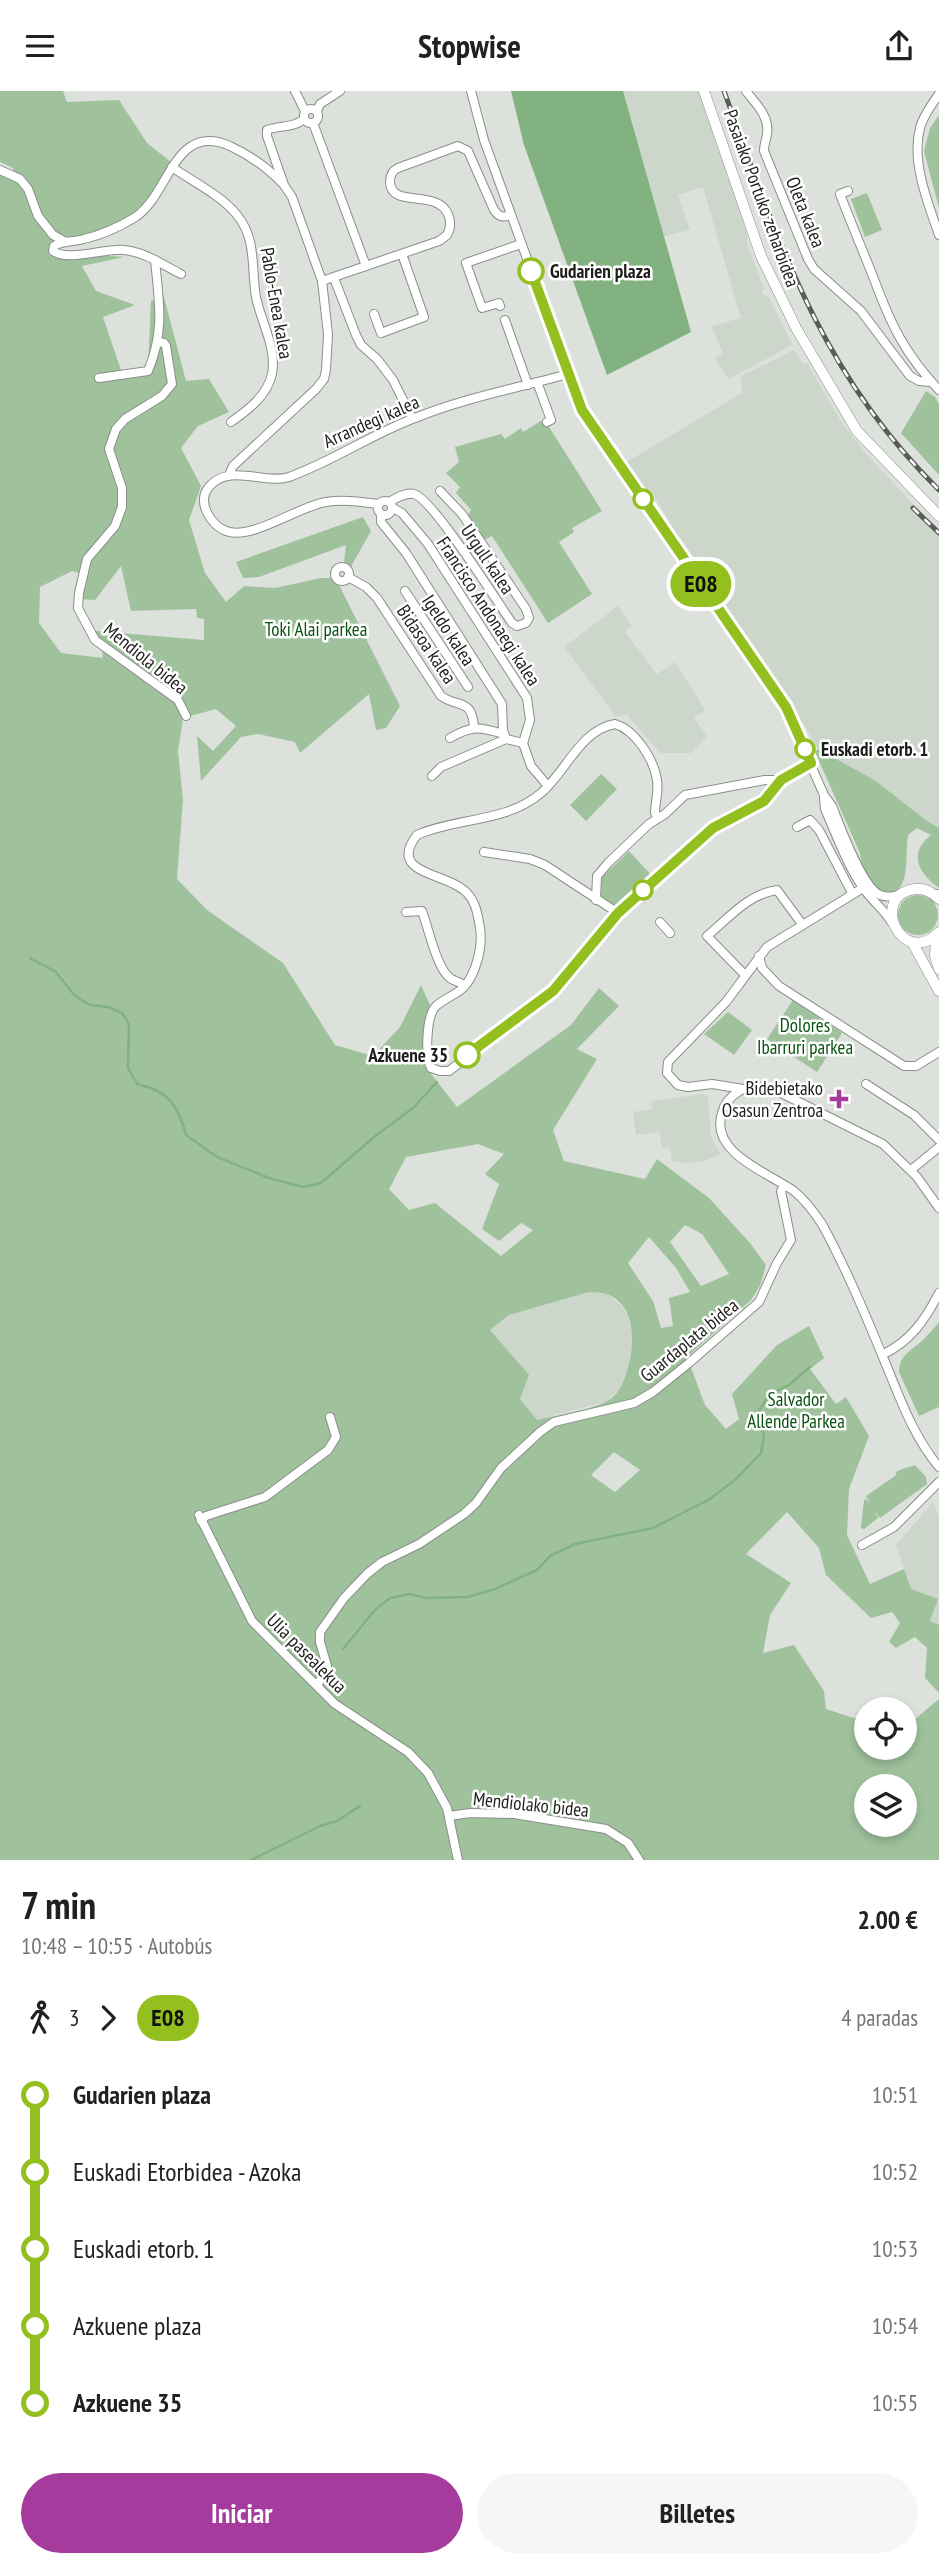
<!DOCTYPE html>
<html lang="es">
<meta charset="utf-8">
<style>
body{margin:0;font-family:"PT Sans Narrow",sans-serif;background:#f6f6f6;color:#202124;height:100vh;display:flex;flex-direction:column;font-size:26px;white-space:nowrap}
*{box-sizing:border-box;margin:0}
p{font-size:23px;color:#757577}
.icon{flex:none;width:38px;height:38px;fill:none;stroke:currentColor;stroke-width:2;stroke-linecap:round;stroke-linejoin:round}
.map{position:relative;height:1769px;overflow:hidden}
.drawer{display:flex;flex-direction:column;background:#fff;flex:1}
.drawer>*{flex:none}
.badge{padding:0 14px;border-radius:23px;font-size:24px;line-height:46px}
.controls{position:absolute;left:854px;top:1606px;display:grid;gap:14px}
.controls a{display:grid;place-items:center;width:63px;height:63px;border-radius:50%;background:#fff;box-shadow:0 4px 10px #0003;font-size:35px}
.map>.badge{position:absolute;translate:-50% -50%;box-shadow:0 0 0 4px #fff}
.legs{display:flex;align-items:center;gap:10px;height:77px;padding:0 21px;font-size:23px}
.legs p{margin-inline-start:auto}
.head{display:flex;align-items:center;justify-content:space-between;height:119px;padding:0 21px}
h1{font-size:38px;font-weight:700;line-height:52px}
.cta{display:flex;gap:14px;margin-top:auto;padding:14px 21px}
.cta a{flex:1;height:80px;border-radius:42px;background:#a53c9d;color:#fff;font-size:28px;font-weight:700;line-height:80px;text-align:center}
.cta a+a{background:#f6f6f6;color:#202124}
ul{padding:0 21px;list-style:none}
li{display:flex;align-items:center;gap:24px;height:77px;font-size:26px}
li i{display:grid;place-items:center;width:10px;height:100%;margin:0 9px;background:currentColor}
li i::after{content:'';width:18px;height:18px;margin:-9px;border:5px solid;border-radius:50%;background:#fff}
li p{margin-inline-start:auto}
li:first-child i{background:linear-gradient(#0000 50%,currentColor 0)}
li:last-child i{background:linear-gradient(currentColor 50%,#0000 0)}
header{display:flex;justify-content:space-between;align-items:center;height:91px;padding:0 21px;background:#fff;font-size:32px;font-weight:700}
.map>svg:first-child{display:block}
</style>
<header><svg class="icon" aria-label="menu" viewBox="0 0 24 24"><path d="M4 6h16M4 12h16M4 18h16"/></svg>Stopwise<svg class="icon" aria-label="share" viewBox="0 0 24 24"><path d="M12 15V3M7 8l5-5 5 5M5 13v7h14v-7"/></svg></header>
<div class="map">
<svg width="939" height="1769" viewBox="0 0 939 1769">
<rect width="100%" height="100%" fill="#dde1dc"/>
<!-- built -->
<g fill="#ccd6cb">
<polygon points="623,0 700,0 746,138 748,156 764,198 762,202 770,208 792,254 729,288 714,267 723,263 712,235 741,227 703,96 678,104 690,139 664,145"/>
<polygon points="794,259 803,273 807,272 842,332 863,359 939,441 939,737 927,730 876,690 818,658 790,610 677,444 650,397 644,400 625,372 742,302 741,285"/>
<polygon points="618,515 632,535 625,541 657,583 675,571 705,619 694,627 707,645 691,662 660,662 627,624 616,626 564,556"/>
<polygon points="703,1003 708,1006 711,1047 721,1063 704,1070 686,1072 672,1070 670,1056 662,1057 659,1041 636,1044 633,1021 652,1018 651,1010"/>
<polygon points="589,1201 607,1203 622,1215 631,1230 633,1248 629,1271 620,1298 607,1310 537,1329 520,1308 490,1239 509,1224"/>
<polygon points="933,1411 939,1426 939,1534 930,1530 911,1498 896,1454"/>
</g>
<!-- green -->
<g fill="#9fc29d" fill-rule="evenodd">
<path d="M 0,0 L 63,0 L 67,11 L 119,9 L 147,52 L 171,71 C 165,82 160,95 153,105 C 138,125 74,161 53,139 L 51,162 L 60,168 L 101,164 L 124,166 L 82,175 L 96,200 L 135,214 L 103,226 L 122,282 L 148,276 L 151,210 L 164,206 L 186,290 L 209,288 L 229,321 L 198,335 L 181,357 L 201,395 L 189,429 L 205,482 L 226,511 L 244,495 L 275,497 L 321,487 L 344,487 L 339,494 L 400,615 L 386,637 L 376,639 L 369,603 L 300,662 L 295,651 L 258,643 L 241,646 L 201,690 L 197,645 L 213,660 L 236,635 L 216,618 L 183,627 L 178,660 L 183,709 L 177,788 L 207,819 L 283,872 L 335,954 L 373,965 L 400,936 L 421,894 L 430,914 L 421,970 L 457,1016 L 571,934 L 599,897 L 619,915 L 577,958 L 597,968 L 553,1039 L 564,1070 L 645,1088 L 657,1068 L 709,1107 L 750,1152 L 766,1174 L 760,1195 L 751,1209 L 687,1266 L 705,1314 L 726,1338 L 739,1328 L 732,1303 L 777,1254 L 809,1235 L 824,1267 L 810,1278 L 836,1313 L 846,1306 L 869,1345 L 849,1398 L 847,1444 L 870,1493 L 904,1478 L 911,1498 L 938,1508 L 930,1530 L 939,1534 L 939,1602 L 925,1587 L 927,1557 L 915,1546 L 896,1557 L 889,1551 L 900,1532 L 892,1521 L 871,1527 L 826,1484 L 819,1457 L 787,1421 L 746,1463 L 791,1492 L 770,1524 L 763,1562 L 794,1554 L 824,1600 L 826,1618 L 866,1631 L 866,1657 L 905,1657 L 905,1633 L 907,1635 L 939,1608 L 939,1769 L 0,1769 L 0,83 L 14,89 L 13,77 L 0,71 ZM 121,475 L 131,520 L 196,518 L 197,527 L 204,528 L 204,549 L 85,539 L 102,559 L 103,567 L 61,562 L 39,532 L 40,496 L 72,480 L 79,482 L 75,508 L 95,509 ZM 478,1053 L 504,1063 L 485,1083 L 499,1093 L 482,1138 L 499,1150 L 521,1132 L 533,1139 L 501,1165 L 435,1112 L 409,1119 L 389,1098 L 406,1066 ZM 685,1134 L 702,1143 L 729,1183 L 701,1195 L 670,1151 ZM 649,1146 L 676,1177 L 690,1201 L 669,1207 L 673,1235 L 661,1237 L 653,1210 L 628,1172 ZM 589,1201 C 594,1202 601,1201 606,1203 C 637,1213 635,1254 627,1279 C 623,1292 619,1304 607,1310 C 591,1319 556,1324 537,1329 L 520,1308 L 529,1284 L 490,1239 L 509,1224 ZM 614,1361 L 640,1379 L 615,1401 L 591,1384 ZM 866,1696 L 905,1696 L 905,1734 L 866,1734 Z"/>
<polygon points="939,24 939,117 924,60 930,37"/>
<polygon points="867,102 882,139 865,146 851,108"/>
<polygon points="926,300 935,306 939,313 939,384 901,342"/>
<polygon points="544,328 602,420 572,437 574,441 559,451 592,503 548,532 492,445 481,451 465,428 471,419 456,402 460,396 446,382 459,371 455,356 501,343 505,348 521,337 523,341"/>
<polygon points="363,426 371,440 349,479 344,472 346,454 259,486 243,487 236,471"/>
<path d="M 818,658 L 876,690 L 927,730 L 939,737 L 939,797 C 919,782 907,763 931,744 L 917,737 L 908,744 C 906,756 908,783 902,793 C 885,823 861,780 860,762 L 815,661 Z"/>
<polygon points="601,683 617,698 586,730 570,714"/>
<polygon points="629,760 654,787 618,819 598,808 600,788"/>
<circle cx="918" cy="824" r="20"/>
<polygon points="793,909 842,942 817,981 767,948"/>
<polygon points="728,921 752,939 734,964 704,943"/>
<path d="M 939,1231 L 939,1316 L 919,1325 L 899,1281 C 899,1264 912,1259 923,1249 C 929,1243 934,1237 939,1231 Z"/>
<polygon points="915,1374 926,1386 927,1393 880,1427 875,1421 878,1427 864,1438 861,1437 864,1409 866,1408 870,1412 866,1405 895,1385 897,1380"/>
</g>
<!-- water -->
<polygon fill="#81b27f" points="511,0 623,0 691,241 607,284 524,54"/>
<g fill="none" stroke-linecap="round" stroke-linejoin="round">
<!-- stream -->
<g stroke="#81b27f" stroke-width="2.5">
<path d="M 30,867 L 56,881 L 75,905 L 90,914 L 108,916 L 122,922 L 129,933 L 128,977 L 137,993 C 169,1000 178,1014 186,1044 L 217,1066 L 269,1087 L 303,1096 L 321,1092 L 374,1046 L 413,1017 L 437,991"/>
<polyline points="343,1558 374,1520 390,1507 410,1503 426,1507 468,1506 495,1498 537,1479 550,1465 575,1453 653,1437 710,1408 737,1387 761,1362 764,1345 757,1323 769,1304 789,1294 810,1276"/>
<polyline points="251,1769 320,1735 337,1730 360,1715"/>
</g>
<defs>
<g id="minor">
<polyline points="295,0 305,20"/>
<path d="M 471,0 L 484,49 L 582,319 L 785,616 L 824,704 L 832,715 C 840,735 862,796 880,804 C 888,807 895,805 902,803"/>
<path d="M 746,0 C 755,12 770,25 767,43 C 766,50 764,53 764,60 L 808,168 L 814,178 L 861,220 L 910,285 L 919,290 L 931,291"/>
<path d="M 939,3 C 932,13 923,25 920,37 C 911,71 928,112 939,144"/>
<circle cx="311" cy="25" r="7"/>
<polyline points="317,20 320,13 340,0"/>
<polyline points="313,32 366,175"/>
<path d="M 172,76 C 193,91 221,104 237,124 C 257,148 251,177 256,206 C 261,231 277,257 272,283 C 267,305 248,319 231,331"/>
<polyline points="0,79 20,88 28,98 38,125 53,144 66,151"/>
<path d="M 848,100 L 840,103 C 851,132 863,160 874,188 C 891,234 905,263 939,299"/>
<path d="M 181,183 C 163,174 145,161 124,159 C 105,157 68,171 53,160 L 54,155 C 63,149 74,151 84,148 C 101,144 119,136 134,127 C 170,105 173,30 230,55 C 249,64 267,76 282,92"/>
<polyline points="334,187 356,244 361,254 377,268 393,289 412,327"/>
<path d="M 322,190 L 439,150 L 447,144 C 451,137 451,130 448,123 C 436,97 391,118 390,91 C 390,84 392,80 398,77 L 458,55 L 468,60 L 494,119 C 499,126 503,127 510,124"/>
<polyline points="500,215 499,212 482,217 466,172 521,153"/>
<polyline points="374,223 381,242 424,226 402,163"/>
<polyline points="505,229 528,294"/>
<polyline points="159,251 164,252 166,255 172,293 162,305 125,328 116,338 109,358 122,397 122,416 115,435 87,468 79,502 78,517 95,549 178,609 186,625"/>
<path d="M 99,287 L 148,280 C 165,240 159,211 155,169"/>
<polyline points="537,291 551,329 547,331"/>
<path d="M 229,384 L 233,375 L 316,298 L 324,288 L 326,279 L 328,243 L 322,190 L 292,106 L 284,94 L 267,45 L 267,39 C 280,34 294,37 304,28"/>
<circle cx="385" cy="417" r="7"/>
<path d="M 389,411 C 396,407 406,401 414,403 C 433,408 498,512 512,532 L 517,535 L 526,532 L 529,527 L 526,518 L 462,423 L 440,400"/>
<path d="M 379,413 C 362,411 344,408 326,411 C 299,415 251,450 226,440 C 211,434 197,412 208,397 C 228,371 265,394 289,386 C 333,370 372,343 415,327 C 464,307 517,297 568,283"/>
<polyline points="393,417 402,422 428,453 527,607 530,629 523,652"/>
<polyline points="381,423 381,431 406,462 502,613 503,639 506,648"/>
<circle cx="342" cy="483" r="7"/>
<path d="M 348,486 L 366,496 L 377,507 L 441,605 C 458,617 472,607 474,636"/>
<polyline points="405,500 468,596"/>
<path d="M 450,647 C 472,634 480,636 504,643"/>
<polyline points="523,652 531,675 548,695"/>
<polyline points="432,685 441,676 506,648 523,652"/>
<path d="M 824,707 L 825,718 C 837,745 847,774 864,798 C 873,811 885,819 892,832"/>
<path d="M 658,727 L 655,722 C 655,711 659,700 657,689 C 654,668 635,639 615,633 C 580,639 566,681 541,702 C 506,732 457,726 417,744 C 386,784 448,781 467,802 C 476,811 478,825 480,837 C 483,855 476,884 463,897 C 455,904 444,908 436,915 C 426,925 425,965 431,977 L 440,980 L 449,980 L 553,900 L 618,822 L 713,737 L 764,710 L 781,689 L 811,672"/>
<polyline points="797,736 810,729 819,739 852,802"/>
<polyline points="484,761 530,768 545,774 618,822"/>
<polyline points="596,809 597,785 608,772 649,733 665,723 685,704 765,689 781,689"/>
<path d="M 406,821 L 422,820 C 428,836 437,878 450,887 C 454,890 461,892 465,894"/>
<polyline points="660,831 670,842"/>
<polyline points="759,865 762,877 779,895 904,975 916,975 939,961"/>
<path d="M 745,884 L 707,845 C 729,827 748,803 777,799 L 802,833"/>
<polyline points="866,993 914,1024 939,1049"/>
<polyline points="743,998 712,993 688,996 678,994 667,982 668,971 726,911 767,856 863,797"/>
<polyline points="911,1079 939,1056"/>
<path d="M 939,1117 L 917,1086 L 883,1053 L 775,999 C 762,995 750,993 738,1001 C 730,1006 724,1013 722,1022 C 709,1062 769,1082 794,1100 C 805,1109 814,1121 822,1133 C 846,1177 866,1225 885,1271 C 900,1307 913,1345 939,1376"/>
<path d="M 882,1264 C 911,1250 925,1229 939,1202"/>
<polyline points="199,1424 252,1530 335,1613 408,1661 428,1682 447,1717 458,1769"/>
<polyline points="201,1430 206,1425 265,1406 328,1359 336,1346 330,1326"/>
<polyline points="862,1454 894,1436 939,1391"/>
<polyline points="317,1594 324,1584 327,1575 320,1551 320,1541 344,1507 368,1482 382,1471 419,1453 464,1423 476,1412 501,1377 540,1341 554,1331 634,1312 653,1301 689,1272 759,1211 777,1172 791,1149 781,1100 784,1095"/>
<polyline points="449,1725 470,1722 514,1723 606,1738 628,1752 639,1769"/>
</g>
<g id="major">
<polyline points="704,0 761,165 796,237 857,340 939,425"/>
<path d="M 939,808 C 932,801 925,797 915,798 C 868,804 902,879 939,841"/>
<polyline points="936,845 935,865 939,878"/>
<polyline points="912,851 939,900"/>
</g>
<polyline id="highway" points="937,805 939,806"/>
</defs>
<!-- minor casing -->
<use href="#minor" stroke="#8a8f8a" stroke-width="10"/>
<!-- major casing -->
<use href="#major" stroke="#8a8f8a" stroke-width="11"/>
<!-- highway casing -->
<use href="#highway" stroke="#8a8f8a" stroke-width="14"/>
<!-- minor -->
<use href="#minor" stroke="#fff" stroke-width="8"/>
<!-- major -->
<use href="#major" stroke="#fff" stroke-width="10"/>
<!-- highway -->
<use href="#highway" stroke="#fff" stroke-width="12"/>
<defs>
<g id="rail">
<path d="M 724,0 C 779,152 820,282 939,399"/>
<polyline points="913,417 939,442"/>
</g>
</defs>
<!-- rail casing -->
<use href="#rail" stroke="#5a5c59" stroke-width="5"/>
<!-- rail -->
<use href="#rail" stroke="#fff" stroke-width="2.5" stroke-dasharray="8" stroke-linecap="butt"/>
</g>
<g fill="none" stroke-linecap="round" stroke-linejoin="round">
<defs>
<polyline id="line-1" points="467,964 553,900 618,822 713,737 764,710 781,689 811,672 786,616 582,319 531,180"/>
</defs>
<!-- line-1 casing -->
<use href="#line-1" stroke="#fff" stroke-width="16"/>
<!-- line-1 -->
<use href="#line-1" stroke="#93c01f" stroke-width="10"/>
</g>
<!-- markers -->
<g fill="#fff" stroke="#93c01f" stroke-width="3.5">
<circle cx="531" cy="180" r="12"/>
<circle cx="643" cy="408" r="9"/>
<circle cx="805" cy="658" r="9"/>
<circle cx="643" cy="799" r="9"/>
<circle cx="467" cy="964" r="12"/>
</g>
<path fill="#a53c9d" stroke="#fff" stroke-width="2.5" d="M835.5 997.5h7v7h7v7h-7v7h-7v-7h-7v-7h7z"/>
<g text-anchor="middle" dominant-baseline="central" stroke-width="5" stroke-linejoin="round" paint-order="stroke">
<!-- street labels -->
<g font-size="19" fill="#1d1e1c" stroke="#fff">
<text transform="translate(762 107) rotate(70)">Pasaiako Portuko zeharbidea</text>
<text transform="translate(806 121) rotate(68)">Oleta kalea</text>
<text transform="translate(277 212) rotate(80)">Pablo-Enea kalea</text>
<text transform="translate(371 330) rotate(-24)">Arrandegi kalea</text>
<text transform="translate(488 468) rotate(56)">Urgull kalea</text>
<text transform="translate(489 520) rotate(57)">Francisco Andonaegi kalea</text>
<text transform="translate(449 539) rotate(57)">Igeldo kalea</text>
<text transform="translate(427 553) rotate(56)">Bidasoa kalea</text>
<text transform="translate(146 567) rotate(39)">Mendiola bidea</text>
<text transform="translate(689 1249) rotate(-39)">Guardaplata bidea</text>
<text transform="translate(307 1562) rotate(45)">Ulia pasealekua</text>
<text transform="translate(531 1713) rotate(6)">Mendiolako bidea</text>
</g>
<!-- stop labels -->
<g font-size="19" font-weight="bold" fill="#1d1e1c" stroke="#fff" text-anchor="start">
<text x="550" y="180">Gudarien plaza</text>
<text x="821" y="658">Euskadi etorb. 1</text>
<text x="448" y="964" text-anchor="end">Azkuene 35</text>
</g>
<!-- park labels -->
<g font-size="19" fill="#09520f" stroke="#fff">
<text x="316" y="538">Toki Alai parkea</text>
<text x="805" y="934">Dolores<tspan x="805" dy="22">Ibarruri parkea</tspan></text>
<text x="796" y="1308">Salvador<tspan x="796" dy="22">Allende Parkea</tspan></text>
</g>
<!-- poi labels -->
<g font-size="19" fill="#1d1e1c" stroke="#fff" text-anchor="end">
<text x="823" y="997">Bidebietako<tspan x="823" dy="22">Osasun Zentroa</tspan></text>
</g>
</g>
</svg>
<div class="controls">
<a><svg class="icon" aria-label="locate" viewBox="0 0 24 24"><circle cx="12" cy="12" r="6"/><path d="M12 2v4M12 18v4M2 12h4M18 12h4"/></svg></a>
<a><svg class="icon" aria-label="layers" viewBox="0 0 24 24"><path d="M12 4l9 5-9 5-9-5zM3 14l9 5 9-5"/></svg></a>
</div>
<b class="badge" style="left:701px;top:493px;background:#93c01f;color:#111">E08</b>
</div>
<section class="drawer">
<div class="head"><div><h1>7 min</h1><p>10:48 – 10:55 · Autobús</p></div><b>2.00 €</b></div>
<div class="legs"><svg class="icon" aria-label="walk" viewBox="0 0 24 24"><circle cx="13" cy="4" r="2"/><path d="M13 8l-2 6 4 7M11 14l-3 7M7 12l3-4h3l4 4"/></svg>3<svg class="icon" aria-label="forward" viewBox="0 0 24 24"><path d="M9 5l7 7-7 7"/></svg><b class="badge" style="background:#93c01f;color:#111">E08</b><p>4 paradas</p></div>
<ul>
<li><i style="color:#93c01f"></i><b>Gudarien plaza</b><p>10:51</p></li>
<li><i style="color:#93c01f"></i><span>Euskadi Etorbidea - Azoka</span><p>10:52</p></li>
<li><i style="color:#93c01f"></i><span>Euskadi etorb. 1</span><p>10:53</p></li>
<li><i style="color:#93c01f"></i><span>Azkuene plaza</span><p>10:54</p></li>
<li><i style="color:#93c01f"></i><b>Azkuene 35</b><p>10:55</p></li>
</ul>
<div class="cta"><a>Iniciar</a><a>Billetes</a></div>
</section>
